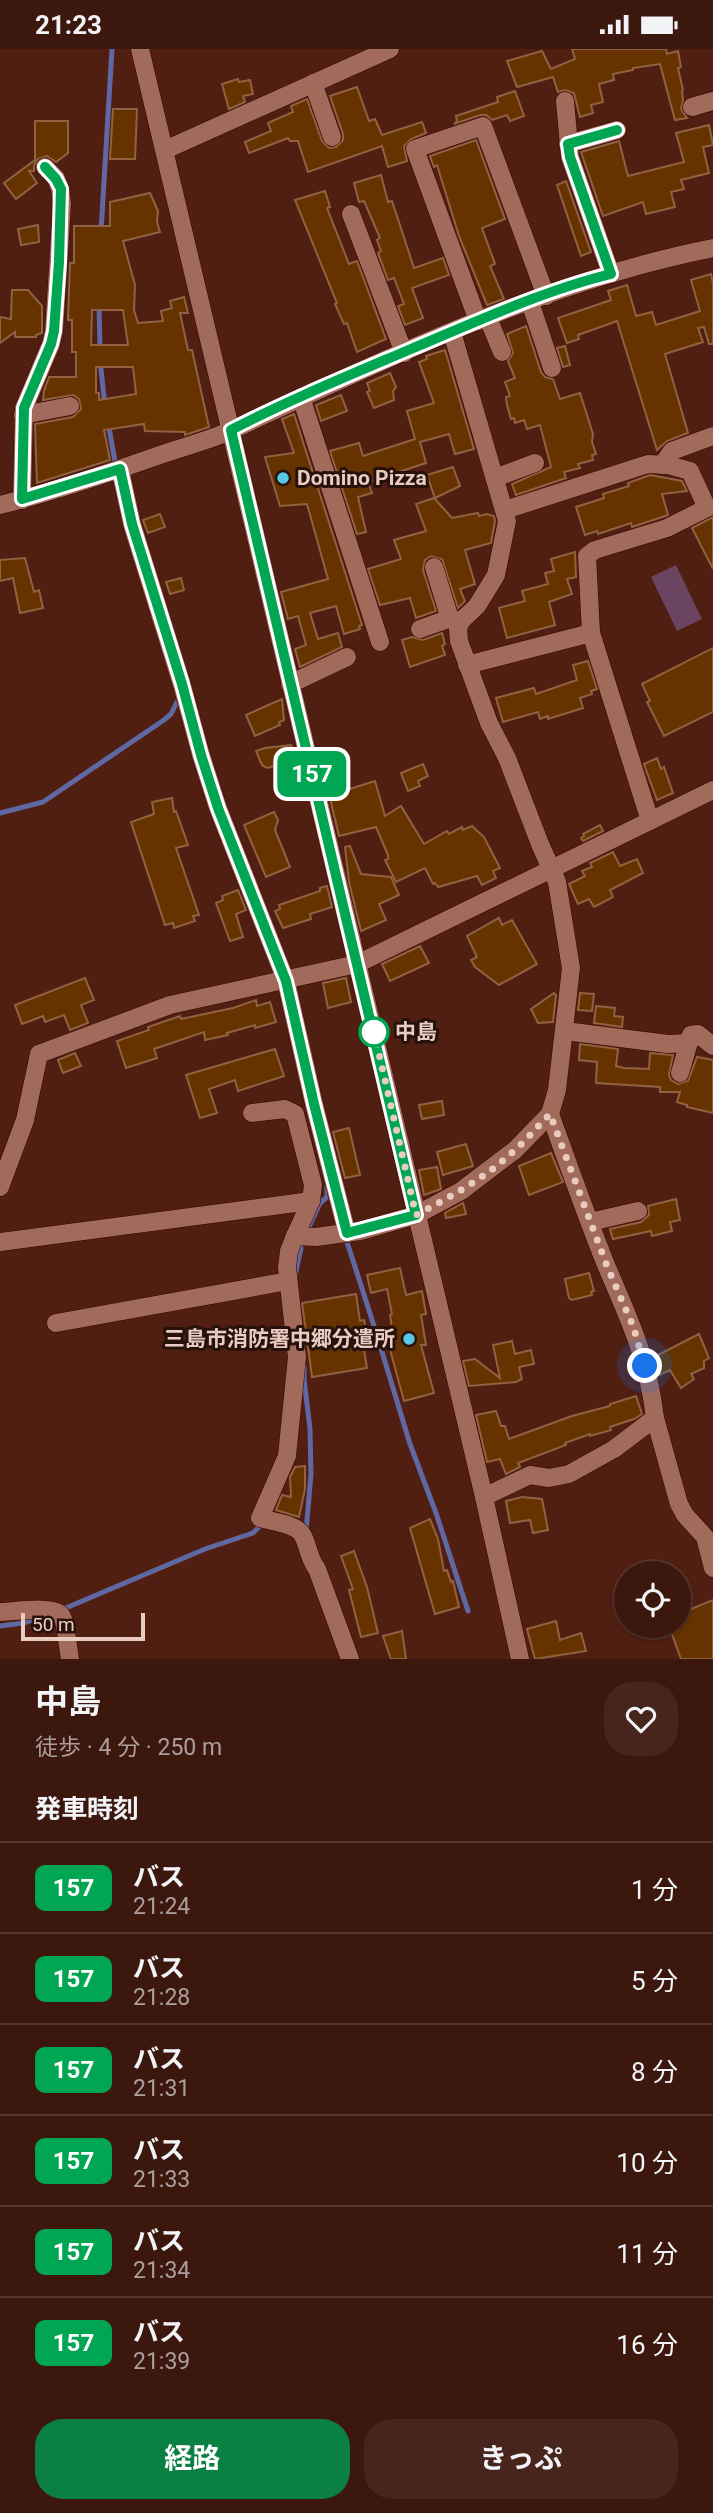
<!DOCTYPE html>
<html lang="ja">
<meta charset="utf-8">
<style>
body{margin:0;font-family:Roboto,"Noto Sans JP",sans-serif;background:#47241c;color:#f1f3f6;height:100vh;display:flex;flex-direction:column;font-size:26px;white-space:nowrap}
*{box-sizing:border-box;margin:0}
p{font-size:23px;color:#ac9f9e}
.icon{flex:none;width:38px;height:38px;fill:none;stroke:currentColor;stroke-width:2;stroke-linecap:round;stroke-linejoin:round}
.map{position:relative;height:1610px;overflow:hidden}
.drawer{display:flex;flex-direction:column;background:#3c170e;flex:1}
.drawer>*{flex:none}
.badge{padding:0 14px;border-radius:10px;font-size:24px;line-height:46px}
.buttons{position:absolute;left:614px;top:1512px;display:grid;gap:14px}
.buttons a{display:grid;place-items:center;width:77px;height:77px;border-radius:50%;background:#3c170e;box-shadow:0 2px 5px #0004,0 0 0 2px #55362e;font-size:35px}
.scale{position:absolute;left:21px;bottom:18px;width:124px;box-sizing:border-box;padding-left:7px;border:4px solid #eacbc1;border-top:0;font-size:19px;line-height:24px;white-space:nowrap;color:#eacbc1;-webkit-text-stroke:5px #27110b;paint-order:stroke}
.you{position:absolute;width:35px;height:35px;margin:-18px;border:5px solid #fff;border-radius:50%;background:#1a73e8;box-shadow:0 0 0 10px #1a73e833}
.map>.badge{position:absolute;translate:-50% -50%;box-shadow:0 0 0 4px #fff}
h2{padding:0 35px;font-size:26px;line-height:63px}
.round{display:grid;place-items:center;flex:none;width:74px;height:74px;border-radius:28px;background:#47241c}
.overview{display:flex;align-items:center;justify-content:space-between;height:119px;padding:0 35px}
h1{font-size:33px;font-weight:700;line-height:52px}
.cta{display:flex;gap:14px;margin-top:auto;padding:14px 35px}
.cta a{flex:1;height:80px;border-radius:28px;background:#0b8043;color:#fff;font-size:28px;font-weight:700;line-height:80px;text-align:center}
.cta a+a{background:#47241c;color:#f1f3f6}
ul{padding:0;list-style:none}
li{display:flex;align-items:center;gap:21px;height:91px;padding:0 35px;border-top:2px solid #55362e}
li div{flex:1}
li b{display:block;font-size:26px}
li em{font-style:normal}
li .badge{min-width:77px;font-weight:700;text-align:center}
.status{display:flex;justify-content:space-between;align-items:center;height:49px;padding:0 35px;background:#3c170e;direction:ltr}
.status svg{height:19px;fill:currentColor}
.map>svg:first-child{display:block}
</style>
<div class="status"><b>21:23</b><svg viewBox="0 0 49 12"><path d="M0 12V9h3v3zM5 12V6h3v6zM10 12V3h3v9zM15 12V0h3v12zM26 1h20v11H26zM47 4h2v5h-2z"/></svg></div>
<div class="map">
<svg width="713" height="1610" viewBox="0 0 713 1610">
<rect width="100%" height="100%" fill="#501f12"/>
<!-- green -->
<polygon fill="#6a4460" points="676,516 702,570 677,582 651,528"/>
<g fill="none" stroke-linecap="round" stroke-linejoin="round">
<!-- stream -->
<g stroke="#6068a3" stroke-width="5">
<polyline points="101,182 112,0"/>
<polyline points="99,255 100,301"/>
<polyline points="100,311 105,357"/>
<polyline points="108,373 115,413"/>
<polyline points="0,764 43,753 164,671 171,665 179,649"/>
<polyline points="308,1180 320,1154 327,1148 327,1138"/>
<polyline points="347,1193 376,1283"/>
<polyline points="295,1227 301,1199"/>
<polyline points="379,1293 410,1395 436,1464 468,1562"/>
<polyline points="304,1330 310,1380 311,1425 306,1483"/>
<polyline points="301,1338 304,1330 304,1317"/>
<polyline points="61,1561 205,1500 253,1484 263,1474"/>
<polyline points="0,1577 23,1574 42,1568"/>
</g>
</g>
<!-- building -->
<g fill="#653200" stroke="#906241" stroke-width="2" fill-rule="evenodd">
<polygon points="572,0 666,0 667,5 678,2 681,18 678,19 683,41 682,42 683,51 681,60 687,69 675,71 660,15 633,19 633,21 613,25 614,31 599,35 603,53 591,56 593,64 580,68 574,44 565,41 558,43 553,28 517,38 507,12 542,2 551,20 575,10"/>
<polygon points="238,30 239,33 250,31 253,45 243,47 245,53 229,60 222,35"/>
<polygon points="357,38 369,72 375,70 382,86 422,73 426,84 411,90 404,97 407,112 388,118 382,97 308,123 298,92 290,92 288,89 249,104 245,93 271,82 268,74 293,63 291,57 307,50 322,92 329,99 336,98 343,91 343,85 330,47"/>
<polygon points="515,42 524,67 510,72 507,66 492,71 486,66 480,66 454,75 457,72 456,67 498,53 497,48"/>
<polygon points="113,60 137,60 135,110 110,110"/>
<polygon points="35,72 68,72 68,104 56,113 47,107 38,110 34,116 34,122 29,122 37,134 16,150 4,134 35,111"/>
<polygon points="709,76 713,96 703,98 709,124 681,131 684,140 671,143 675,158 646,165 643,153 603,167 581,103 619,92 628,127 684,113 676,84"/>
<polygon points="476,91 505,170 482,179 495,215 490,217 504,250 487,256 459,187 437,116 434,118 430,107"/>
<polygon points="381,126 388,153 392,152 414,219 443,209 449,226 412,239 423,269 405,276 398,257 404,255 394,229 388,231 378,204 381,202 377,191 380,189 364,152 359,153 354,134"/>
<polygon points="566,132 591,203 581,207 557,136"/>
<polygon points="325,142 330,158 327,159 349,215 357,212 386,290 357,303 347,274 344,275 335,255 337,254 295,151"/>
<path d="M 150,144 L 158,162 L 157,173 L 160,183 L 123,192 L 135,236 L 134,261 L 138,274 L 163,272 L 161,262 L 172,259 L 170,252 L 184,248 L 188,264 L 180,264 L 188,301 L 192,301 L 209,378 L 185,386 L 185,383 L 145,382 L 144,375 L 104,381 L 110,411 L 37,434 L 35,375 L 73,368 L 81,360 L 79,350 L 73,346 L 43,351 L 44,342 L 49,328 L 76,328 L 76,303 L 72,303 L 72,271 L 68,271 L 70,214 L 74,214 L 74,177 L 110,177 L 110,153 ZM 92,261 L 123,261 L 128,296 L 91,296 ZM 96,318 L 133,318 L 136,345 L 99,351 L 99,344 L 96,344 Z"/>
<polygon points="38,176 39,193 21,196 18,180"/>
<polygon points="711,225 713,234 713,295 709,295 704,278 698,279 703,293 665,305 688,384 667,392 657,401 617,272 578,286 579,290 567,294 558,269 611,251 608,242 627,236 636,267 652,263 656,276 700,262 691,231"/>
<polygon points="12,241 28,241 42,257 42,284 36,286 36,288 15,288 15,283 0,294 0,268 11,270"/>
<polygon points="526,277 541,323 545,328 553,330 560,350 580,344 593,385 592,393 596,405 592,406 593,411 578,415 580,419 564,423 566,429 516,446 512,435 551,418 540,376 527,380 524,371 515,374 514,369 511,370 507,356 506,348 510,347 505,333 515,329 508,312 513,304 507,285"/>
<polygon points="565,297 570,316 563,318 557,299"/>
<polygon points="445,301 474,400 455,405 449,385 420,393 426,414 368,433 372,444 358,448 366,483 357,485 330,402 359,394 363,407 415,390 407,362 434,354 419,313 427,310 426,307"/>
<polygon points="390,324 396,338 393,342 394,351 374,359 367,343 370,342 367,334"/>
<polygon points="341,346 347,362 321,372 316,356"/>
<polygon points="294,365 362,576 359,577 360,580 344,585 336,557 310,564 318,590 338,584 342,598 300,618 295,600 306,596 298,567 288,570 281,543 328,530 307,455 280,457 265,408 294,404 282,370"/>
<polygon points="453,418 460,437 435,449 427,426"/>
<polygon points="650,426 682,432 687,442 662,445 668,466 632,478 631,474 598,485 597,482 585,486 576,458 604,449 603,445 629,437 628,434"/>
<polygon points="434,449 452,469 478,464 479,467 487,465 494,467 495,472 491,494 465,501 475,535 460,540 465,552 458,559 442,510 431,507 425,511 423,521 436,562 416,569 410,549 380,556 368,520 401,510 394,491 426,482 416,455"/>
<polygon points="160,465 165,478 148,484 143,471"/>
<polygon points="713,468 713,520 692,479"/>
<polygon points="575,503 576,528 567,530 572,545 549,553 555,576 507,589 499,559 525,552 522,542 548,535 545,524 554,522 551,510"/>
<polygon points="25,509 34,543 39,541 43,559 20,564 13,529 0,532 0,511"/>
<polygon points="181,529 184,541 170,545 166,533"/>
<polygon points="442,584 445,595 442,597 445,606 410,618 402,591 412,588 423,591"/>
<polygon points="713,599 713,663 664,687 647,653 650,652 642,635"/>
<polygon points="588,612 597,640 591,642 592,645 580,649 583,659 548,670 548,667 540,670 538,663 503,673 496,649 534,639 536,645 577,631 573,616"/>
<polygon points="282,650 284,671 279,673 280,676 255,687 246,666"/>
<polygon points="291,696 297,712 283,717 282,715 267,719 262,716 256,702 265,699"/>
<polygon points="657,709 661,720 664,718 673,744 657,751 644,715"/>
<polygon points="326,715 340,743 375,732 385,767 401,757 424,795 447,782 449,785 462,778 463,781 472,777 484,788 500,819 493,822 496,829 482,836 477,827 438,838 435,834 433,835 425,819 396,833 385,811 388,810 388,806 376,778 339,787 322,716"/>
<polygon points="423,715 428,727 418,732 420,737 408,742 401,724"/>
<polygon points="172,749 174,763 176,762 188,796 176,799 199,866 193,867 195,872 174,879 173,874 165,876 131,773 154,765 152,753"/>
<polygon points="274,763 278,771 275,781 290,818 266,828 244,776"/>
<polygon points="600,776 603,782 583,792 581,789 584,787 583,785"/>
<polygon points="350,797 361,825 391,828 399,846 379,855 386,871 361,882 349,833 345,798"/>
<polygon points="613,803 620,817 637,810 643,824 610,841 613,848 594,858 589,850 578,855 569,835 585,827 582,822 592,818 590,814"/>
<polygon points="327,837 332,858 310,865 311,870 283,879 275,862 280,860 279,856 320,842 320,839"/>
<polygon points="238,841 246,861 236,865 243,888 230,892 216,854 223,851 222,847"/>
<polygon points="499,869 502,876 512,871 537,915 499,936 475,918 471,911 477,908 467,887"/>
<polygon points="420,897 429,914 390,932 382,915"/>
<polygon points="85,929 94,951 81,956 88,974 70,981 64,966 45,973 43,967 22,975 15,956"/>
<polygon points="346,929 351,953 328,959 323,934"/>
<polygon points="554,944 556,946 553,973 538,974 531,960"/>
<polygon points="580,944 594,945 592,962 578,961"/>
<polygon points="256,951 257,957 270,953 276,973 255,979 255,976 227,984 228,986 205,991 204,983 154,1000 157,1009 126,1019 117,992 149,981 148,978 180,967 181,970 233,959"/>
<polygon points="596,957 615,959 614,967 623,968 622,978 594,974"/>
<polygon points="580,995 618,1000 616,1017 624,1019 649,1020 650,1004 673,1006 669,1026 671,1031 678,1035 688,1032 697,1008 713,1011 713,1064 687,1058 687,1056 677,1053 680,1043 660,1043 660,1038 596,1034 597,1013 579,1011"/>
<polygon points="275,1000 284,1027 238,1042 235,1031 209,1040 217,1064 200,1069 186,1026"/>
<polygon points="75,1004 81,1017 63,1024 58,1011"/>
<polygon points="442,1052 444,1066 422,1070 419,1056"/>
<polygon points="349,1079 360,1126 345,1129 333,1083"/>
<polygon points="466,1095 473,1117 443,1126 437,1103"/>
<polygon points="551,1104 563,1133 529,1146 519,1117"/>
<polygon points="437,1118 441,1140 424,1146 419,1121"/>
<polygon points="676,1150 680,1171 670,1173 672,1182 652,1187 651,1182 613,1190 610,1180 641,1173 649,1166 648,1157"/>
<polygon points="463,1154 466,1165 446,1169 445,1164"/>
<polygon points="400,1219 406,1246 422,1242 426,1265 421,1266 426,1296 421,1296 434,1344 404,1352 389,1297 364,1301 367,1319 312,1328 302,1254 356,1245 360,1272 364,1271 366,1279 392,1279 390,1266 392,1265 387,1240 371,1244 367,1226"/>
<polygon points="589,1224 594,1242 591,1243 592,1246 572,1251 569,1249 565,1230"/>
<polygon points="699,1285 709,1309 704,1312 704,1319 691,1325 694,1330 681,1339 670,1321 659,1326 654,1308"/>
<polygon points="512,1292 515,1305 531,1301 534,1315 519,1318 522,1330 516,1333 469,1337 463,1312 475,1310 500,1329 493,1296"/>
<polygon points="636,1347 642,1365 634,1370 610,1378 611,1381 590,1387 590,1385 565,1394 566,1396 518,1414 520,1418 506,1425 500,1410 487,1413 476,1366 496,1362 501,1377 505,1377 509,1390 572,1367 610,1357 610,1355"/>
<polygon points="305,1417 305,1440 299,1468 276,1461 282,1446 291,1448 290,1428 295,1418"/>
<polygon points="522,1448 542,1450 548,1481 533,1484 530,1471 510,1474 506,1452"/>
<polygon points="430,1470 438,1490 444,1522 447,1521 451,1533 453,1532 459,1558 435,1565 410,1479"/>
<polygon points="354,1502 367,1538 378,1584 361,1588 349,1541 353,1540 341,1507"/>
<polygon points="713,1551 713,1610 681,1610 669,1577 679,1577 679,1565"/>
<polygon points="556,1572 560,1591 581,1584 586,1602 535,1610 527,1580"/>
<polygon points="402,1582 406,1610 391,1610 383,1587"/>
</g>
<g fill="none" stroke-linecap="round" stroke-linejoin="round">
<defs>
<g id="minor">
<polyline points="140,0 484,1448 520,1610"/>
<polyline points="313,34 332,88"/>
<polyline points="565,52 570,108 611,225"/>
<polyline points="692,58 713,52"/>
<polyline points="568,95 617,81"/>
<polyline points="165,101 390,0"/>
<polyline points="351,165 404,304"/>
<polyline points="530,253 552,319"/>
<polyline points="488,269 502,303"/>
<polyline points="478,272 415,100 483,77 546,247"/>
<polyline points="301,348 380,593"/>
<polyline points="23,366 70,357"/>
<polyline points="662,416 672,402 713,387"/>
<polyline points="120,420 132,475 182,636 201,706 218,759 286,932 314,1055 347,1184"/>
<polyline points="495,429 535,414"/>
<polyline points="22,451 24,359 51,295 54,282 62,155 60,140 56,129 45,118"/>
<path d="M 0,456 C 53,443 106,425 157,407 C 182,398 208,392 232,381 C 387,310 545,232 713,199"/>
<polyline points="505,461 648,415 668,416 690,422 707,459 667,479 595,501 587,507 591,584 650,772"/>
<polyline points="434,518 450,570"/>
<polyline points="420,580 448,570 460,572"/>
<polyline points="467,616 591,584"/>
<polyline points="290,635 347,608"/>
<polyline points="565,982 668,995 689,994"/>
<polyline points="680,1024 691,986 698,985 713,997"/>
<polyline points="252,1064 285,1060 295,1065 313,1136 311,1152"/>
<polyline points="0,1138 25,1071 39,1005 170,956 357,915 713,741"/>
<polyline points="590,1173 638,1162"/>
<path d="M 295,1187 L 289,1202 L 287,1218 L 297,1308 L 287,1407 L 260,1469 C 272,1473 293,1474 301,1484 C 308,1492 307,1507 317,1520 L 350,1610"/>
<polyline points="0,1193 311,1152 295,1187 316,1188 360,1182 416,1166 461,1142 515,1101 550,1065 557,1041 571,919 557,833 540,795 507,709 489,674 459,592 458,580 461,572 477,557 496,526 507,472 452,283"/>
<polyline points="56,1274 288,1232"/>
<polyline points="655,1369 679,1455 685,1466 705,1488 713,1519"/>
<path d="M 484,1448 L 530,1426 L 549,1429 L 569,1425 L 614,1400 L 655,1369 C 648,1309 629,1270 606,1216 C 586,1166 568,1115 550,1065"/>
<path d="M 0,1563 C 12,1563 54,1556 61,1566 C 66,1572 68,1600 70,1610"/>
</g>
</defs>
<!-- minor casing -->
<use href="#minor" stroke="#330500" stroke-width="19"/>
<!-- minor -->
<use href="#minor" stroke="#a26a5a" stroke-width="18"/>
</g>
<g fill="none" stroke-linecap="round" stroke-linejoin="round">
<defs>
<path id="line" d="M 45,118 L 56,130 L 61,140 L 59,213 L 54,282 L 51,295 L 24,359 L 22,450 L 120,420 L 132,475 L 182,635 L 201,706 L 218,759 L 286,932 L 314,1055 L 347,1184 L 416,1166 L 231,381 C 289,351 350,326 411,300 C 473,274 545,241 611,225 L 570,108 L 568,95 L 617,81"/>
</defs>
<!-- line casing -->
<use href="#line" stroke="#fff" stroke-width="16"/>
<!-- line -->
<use href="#line" stroke="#00a651" stroke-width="10"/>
<!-- walk -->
<path stroke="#eacbc1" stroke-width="7" stroke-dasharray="0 12.6" d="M 374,983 L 416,1166 C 452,1147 487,1128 516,1100 C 528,1089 538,1077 550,1065 L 607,1217 L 633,1277 L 645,1317"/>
</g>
<!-- markers -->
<g fill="#58c8e4" stroke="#27110b" stroke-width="2.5">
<circle cx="283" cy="429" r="7"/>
<circle cx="409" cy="1290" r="7"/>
</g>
<circle fill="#fff" stroke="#00a651" stroke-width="3.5" cx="374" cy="983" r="14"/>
<g text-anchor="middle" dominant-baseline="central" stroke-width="6" stroke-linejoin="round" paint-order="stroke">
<!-- poi labels -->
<g font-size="21" font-weight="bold" fill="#eacbc1" stroke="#27110b" text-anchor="start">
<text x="297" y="429">Domino Pizza</text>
<text x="395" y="1290" text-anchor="end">三島市消防署中郷分遣所</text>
</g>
<!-- stop labels -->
<g font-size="21" font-weight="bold" fill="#eacbc1" stroke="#27110b" text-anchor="start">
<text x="395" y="983">中島</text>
</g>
</g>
</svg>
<div class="buttons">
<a><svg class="icon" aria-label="locate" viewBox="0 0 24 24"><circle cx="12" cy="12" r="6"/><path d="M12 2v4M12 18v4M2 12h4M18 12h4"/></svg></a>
</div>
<div class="scale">50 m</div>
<div class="you" style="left:645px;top:1317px"></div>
<b class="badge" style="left:312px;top:725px;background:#00a651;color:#fff">157</b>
</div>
<section class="drawer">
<div class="overview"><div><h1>中島</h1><p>徒歩 · 4 分 · 250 m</p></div><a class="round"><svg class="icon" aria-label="heart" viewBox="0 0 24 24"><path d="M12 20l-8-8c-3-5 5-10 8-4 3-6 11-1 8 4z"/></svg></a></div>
<h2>発車時刻</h2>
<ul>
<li><span class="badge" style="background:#00a651;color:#fff">157</span><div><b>バス</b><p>21:24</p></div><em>1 分</em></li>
<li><span class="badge" style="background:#00a651;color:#fff">157</span><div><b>バス</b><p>21:28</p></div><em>5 分</em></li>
<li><span class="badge" style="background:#00a651;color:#fff">157</span><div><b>バス</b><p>21:31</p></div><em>8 分</em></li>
<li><span class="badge" style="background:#00a651;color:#fff">157</span><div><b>バス</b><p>21:33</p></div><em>10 分</em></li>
<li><span class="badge" style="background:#00a651;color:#fff">157</span><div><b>バス</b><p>21:34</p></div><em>11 分</em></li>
<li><span class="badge" style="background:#00a651;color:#fff">157</span><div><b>バス</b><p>21:39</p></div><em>16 分</em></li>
</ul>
<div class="cta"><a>経路</a><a>きっぷ</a></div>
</section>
